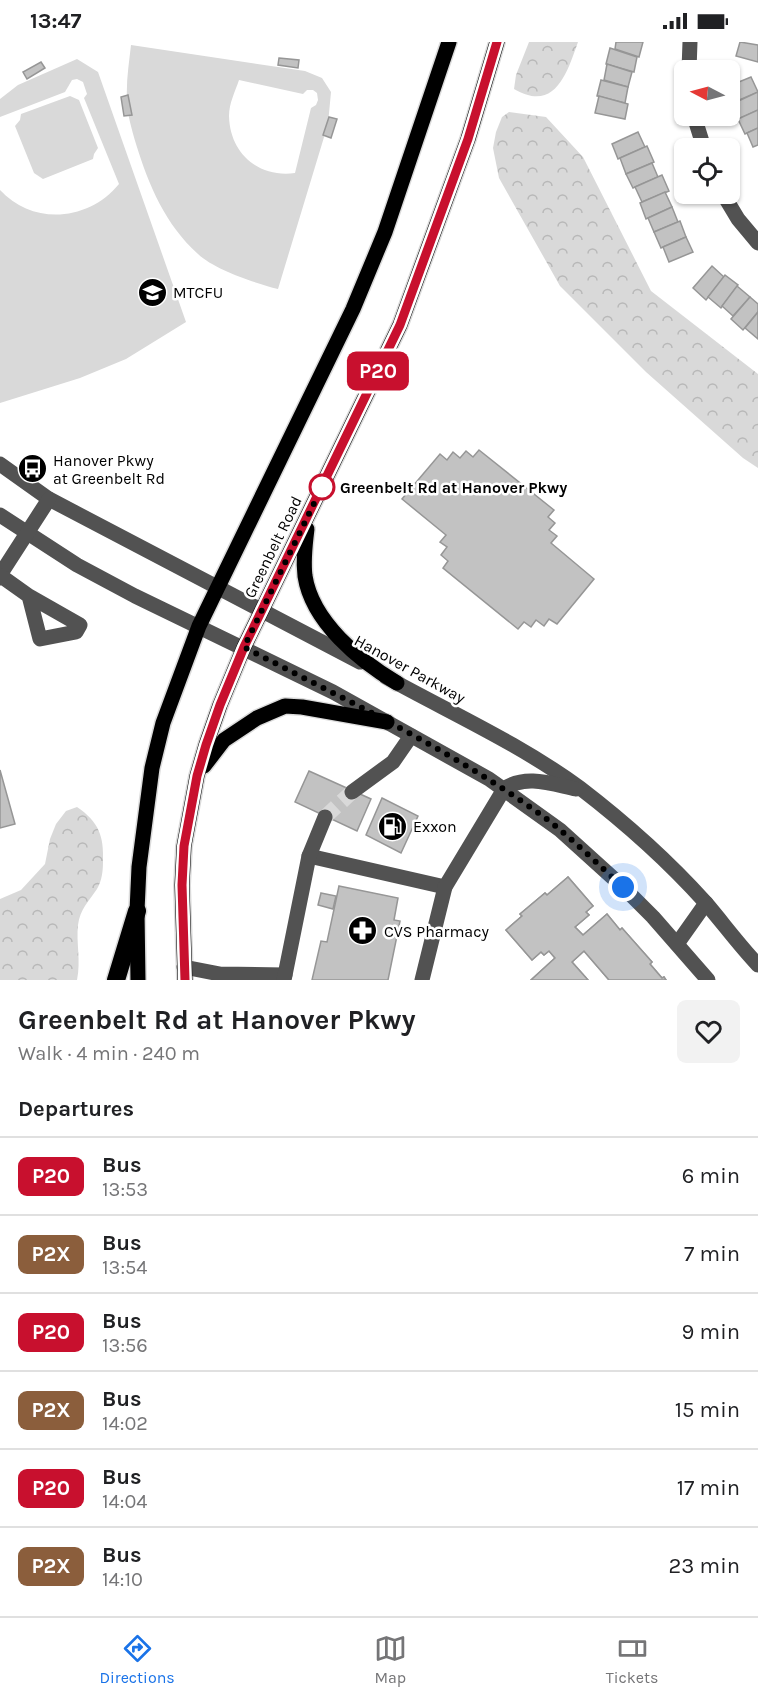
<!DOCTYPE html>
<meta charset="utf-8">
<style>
body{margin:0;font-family:Karla,sans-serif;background:#f2f2f2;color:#202124;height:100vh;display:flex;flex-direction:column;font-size:22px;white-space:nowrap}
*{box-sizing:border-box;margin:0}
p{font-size:20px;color:#757577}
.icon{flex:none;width:33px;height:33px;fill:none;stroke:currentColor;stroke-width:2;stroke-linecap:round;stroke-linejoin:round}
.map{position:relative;height:938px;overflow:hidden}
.sheet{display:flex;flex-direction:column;background:#fff;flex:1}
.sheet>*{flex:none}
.badge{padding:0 12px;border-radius:9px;font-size:21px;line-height:39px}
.needle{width:39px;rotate:276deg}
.controls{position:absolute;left:674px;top:18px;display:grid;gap:12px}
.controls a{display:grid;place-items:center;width:66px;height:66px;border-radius:9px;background:#fff;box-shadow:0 2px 4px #0004;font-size:30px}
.you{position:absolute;width:30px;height:30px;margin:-15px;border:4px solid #fff;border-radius:50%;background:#1a73e8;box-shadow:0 0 0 9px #1a73e833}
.map>.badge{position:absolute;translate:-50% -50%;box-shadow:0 0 0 3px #fff}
h2{padding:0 18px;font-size:22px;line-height:54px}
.round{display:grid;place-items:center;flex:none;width:63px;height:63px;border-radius:9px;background:#f2f2f2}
.head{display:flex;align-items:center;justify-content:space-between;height:102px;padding:0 18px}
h1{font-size:28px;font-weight:700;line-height:45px}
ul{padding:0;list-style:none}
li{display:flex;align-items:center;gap:18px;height:78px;padding:0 18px;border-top:2px solid #e0e0e0}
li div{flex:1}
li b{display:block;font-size:22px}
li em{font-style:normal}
li .badge{min-width:66px;font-weight:700;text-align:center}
.status{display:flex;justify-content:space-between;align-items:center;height:42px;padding:0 30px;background:#fff;direction:ltr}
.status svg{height:16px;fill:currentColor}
.menu{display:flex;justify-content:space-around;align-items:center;height:84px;border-top:2px solid #e0e0e0;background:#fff;font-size:16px;color:#757577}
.menu a{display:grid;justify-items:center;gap:3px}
.menu .active{color:#1a73e8}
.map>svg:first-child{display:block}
</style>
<div class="status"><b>13:47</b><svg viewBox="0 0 49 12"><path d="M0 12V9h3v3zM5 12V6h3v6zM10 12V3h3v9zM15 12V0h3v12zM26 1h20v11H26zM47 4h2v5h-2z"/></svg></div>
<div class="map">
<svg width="758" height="938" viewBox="0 0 758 938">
<defs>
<pattern id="forest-crowns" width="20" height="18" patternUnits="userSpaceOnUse" patternTransform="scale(1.5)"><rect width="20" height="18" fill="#d9d9d9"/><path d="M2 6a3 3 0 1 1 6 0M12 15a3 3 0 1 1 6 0" fill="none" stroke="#b8b8b8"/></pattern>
</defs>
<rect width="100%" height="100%" fill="#fff"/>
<!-- forest -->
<g fill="url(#forest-crowns)">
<path d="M 529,0 L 578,0 C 567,31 555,71 514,47 L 516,33 Z"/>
<polygon points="509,70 546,75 583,115 651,249 758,332 758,426 743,416 646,330 560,244 499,136 493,106 496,90 502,75"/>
<path d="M 77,765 C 99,780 104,794 103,820 C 103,828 102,839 97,847 C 89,859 80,867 78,883 C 76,901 81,918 77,938 L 0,938 L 0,857 L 21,848 L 45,822 L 50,797 L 56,782 L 66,769 Z"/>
</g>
<!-- pitch -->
<g fill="#d9d9d9" fill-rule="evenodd">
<path d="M 131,3 L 305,29 L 322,36 L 331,50 L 328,82 L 278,247 C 255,241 215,228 198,212 C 165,182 149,144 136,102 C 132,88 127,72 127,58 C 126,39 129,21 131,3 ZM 239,38 L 303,52 L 307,48 L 313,48 L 317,51 L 318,58 L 316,63 L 311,66 L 295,131 C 259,136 230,112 229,74 C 229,61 235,50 239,38 Z"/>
<path d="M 77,17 L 98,30 L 186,280 L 126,317 L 80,336 L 0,361 L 0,148 C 33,184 89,179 119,142 L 84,56 L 87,52 L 83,40 L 77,37 L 72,38 L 65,50 L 0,75 L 0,57 L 18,43 Z"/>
<polygon points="70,54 79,58 98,106 94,112 93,117 43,137 34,131 15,84 20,78 21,72"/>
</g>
<!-- building -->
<g fill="#c2c2c2" stroke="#969696" stroke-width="1.5">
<polygon points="616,0 643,0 639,15 615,7"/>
<polygon points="740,0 758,3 758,20 736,14"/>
<polygon points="610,6 637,15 634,30 606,22"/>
<polygon points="279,16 299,18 298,26 278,23"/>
<polygon points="41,20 45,26 27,37 23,30"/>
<polygon points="607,22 632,30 628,45 604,38"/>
<polygon points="751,35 758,50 730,62 729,44"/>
<polygon points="601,38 628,45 625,61 597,54"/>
<polygon points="758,50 758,68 738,77 732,62"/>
<polygon points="128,53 132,73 124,74 121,55"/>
<polygon points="599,54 628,62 625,77 595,71"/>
<polygon points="758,68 758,86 745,92 738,77"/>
<polygon points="329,75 337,77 331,96 323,93"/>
<polygon points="758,86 758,103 753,105 747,91"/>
<polygon points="638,90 645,105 618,117 612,102"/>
<polygon points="647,104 654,120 626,132 620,116"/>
<polygon points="652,121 658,135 633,146 626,132"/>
<polygon points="662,133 669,149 642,160 635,145"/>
<polygon points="665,150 672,165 646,177 640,161"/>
<polygon points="672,165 678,180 654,190 648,176"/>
<polygon points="680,179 686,195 661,206 654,190"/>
<polygon points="686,195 693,210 669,220 663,205"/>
<polygon points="712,224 724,235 706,258 693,246"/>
<polygon points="725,233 738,243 721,266 708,255"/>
<polygon points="737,244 750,255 733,274 722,264"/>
<polygon points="750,255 758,262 758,270 743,288 731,277"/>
<polygon points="758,270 758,297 745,286"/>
<polygon points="479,408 554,468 548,475 555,481 549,488 557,494 551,501 594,537 557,582 549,577 544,584 536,578 531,585 524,580 518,587 443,526 448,519 441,513 447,505 440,500 446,493 402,457 440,412 447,418 453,410 460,416 466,409 473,415"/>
<polygon points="0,728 15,782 0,786"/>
<polygon points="309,729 371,757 357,789 295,760"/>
<polygon points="382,756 418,774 401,811 366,793"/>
<polygon points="568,835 593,864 586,870 589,873 575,885 583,893 607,872 620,888 622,886 652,920 650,922 662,936 664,935 666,938 609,938 584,909 572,920 588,938 531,938 555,916 549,909 544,913 541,910 532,918 506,888 522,874 520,872 545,851 547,853"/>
<polygon points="568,835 593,864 586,870 589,873 575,885 583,893 607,872 620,888 622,886 652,920 650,922 662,936 664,935 666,938 609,938 584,909 572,920 588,938 531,938 555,916 549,909 544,913 541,910 532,918 506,888 522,874 520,872 545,851 547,853"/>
<polygon points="339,844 398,856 394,878 400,879 388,938 312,938 321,899 327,900"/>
<polygon points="321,851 336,854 333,867 318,863"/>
</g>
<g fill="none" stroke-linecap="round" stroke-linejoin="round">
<!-- minor-tunnel -->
<polyline stroke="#d9d9d9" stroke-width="15" stroke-dasharray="15 8" stroke-linecap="butt" points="325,775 352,750"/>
<defs>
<g id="major">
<path d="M 307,487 C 305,503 303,518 305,534 C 312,580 360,619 397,641"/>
<polyline points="204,724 224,698 257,676 285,664 302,665 387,680"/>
<polyline points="138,938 137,869 139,825 152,726 163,681 199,584 353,267 385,190 449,0"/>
<polyline points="185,938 182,843 184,804 197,734 206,703 220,663 244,605 400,283 468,97 497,0"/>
</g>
<polyline id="highway" points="116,938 137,869"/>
</defs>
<!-- major casing -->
<use href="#major" stroke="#dbdbdb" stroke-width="18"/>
<!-- highway casing -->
<use href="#highway" stroke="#dbdbdb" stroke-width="21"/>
<!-- minor -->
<g stroke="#525252" stroke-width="15">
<polyline points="689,28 690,0"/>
<polyline points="694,74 704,106"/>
<polyline points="723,152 738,177 758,201"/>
<polyline points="0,422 49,457 360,620"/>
<polyline points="0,473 77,523 135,554 333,650 489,737 560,788 623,845 653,875 708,938"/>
<polyline points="0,533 49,457"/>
<polyline points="0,536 1,534 29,554 80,583 76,590 40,597 29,554"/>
<path d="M 386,635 C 451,671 520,702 580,746 C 623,779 669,820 705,860 C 723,881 739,903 758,923"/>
<polyline points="352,750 393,720 411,694"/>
<polyline points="309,814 445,845"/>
<polyline points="677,902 706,861"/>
<polyline points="184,925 220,932 285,933"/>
<polyline points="284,938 309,814 325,775"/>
<path d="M 422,938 L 445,845 L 504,747 C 525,732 552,742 576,747"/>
</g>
<!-- major -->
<use href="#major" stroke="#000" stroke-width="15"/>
<!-- highway -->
<use href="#highway" stroke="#000" stroke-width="18"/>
</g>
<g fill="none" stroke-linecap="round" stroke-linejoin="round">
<defs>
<polyline id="line" points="185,938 182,843 184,804 197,734 206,703 220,663 244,605 400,283 468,97 497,0"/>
</defs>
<!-- line casing -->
<use href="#line" stroke="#fff" stroke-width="14"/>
<!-- line -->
<use href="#line" stroke="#c8102e" stroke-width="9"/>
<!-- walk -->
<path stroke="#000" stroke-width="6" stroke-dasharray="0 10.8" d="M 322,445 L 325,439 L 244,605 C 341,656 440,702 530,765 C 564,788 593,818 623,845"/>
</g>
<!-- icons -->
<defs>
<symbol id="school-disc" viewBox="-11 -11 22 22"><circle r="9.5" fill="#000" stroke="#fff"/><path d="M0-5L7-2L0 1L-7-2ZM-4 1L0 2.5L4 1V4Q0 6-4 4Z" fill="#fff"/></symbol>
<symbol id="bus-disc" viewBox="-11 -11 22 22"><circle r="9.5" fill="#000" stroke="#fff"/><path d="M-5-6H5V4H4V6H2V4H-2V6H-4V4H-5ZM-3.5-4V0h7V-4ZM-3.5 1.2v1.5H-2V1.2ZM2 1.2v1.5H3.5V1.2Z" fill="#fff"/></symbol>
<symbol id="fuel-disc" viewBox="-11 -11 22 22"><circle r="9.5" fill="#000" stroke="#fff"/><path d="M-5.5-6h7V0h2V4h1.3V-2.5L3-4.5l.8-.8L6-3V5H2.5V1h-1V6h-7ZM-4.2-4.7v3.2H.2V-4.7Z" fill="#fff"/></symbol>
<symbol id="pharmacy-disc" viewBox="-11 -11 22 22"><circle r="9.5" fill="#000" stroke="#fff"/><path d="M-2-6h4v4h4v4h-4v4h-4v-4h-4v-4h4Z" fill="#fff"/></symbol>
</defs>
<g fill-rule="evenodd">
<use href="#school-disc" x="136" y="234" width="33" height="33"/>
<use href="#bus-disc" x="16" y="410" width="33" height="33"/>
<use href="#fuel-disc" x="376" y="768" width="33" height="33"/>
<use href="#pharmacy-disc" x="346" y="872" width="33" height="33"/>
</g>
<!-- markers -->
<circle fill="#fff" stroke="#c8102e" stroke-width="3" cx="322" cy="445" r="12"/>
<g text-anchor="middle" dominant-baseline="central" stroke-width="5" stroke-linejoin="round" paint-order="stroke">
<!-- poi labels -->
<g font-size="16" fill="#000" stroke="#fff" text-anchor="start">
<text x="173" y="250">MTCFU</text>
<text x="53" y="418">Hanover Pkwy<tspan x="53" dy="18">at Greenbelt Rd</tspan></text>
<text x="413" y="784">Exxon</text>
<text x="384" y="889">CVS Pharmacy</text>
</g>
<!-- stop labels -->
<g font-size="16" font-weight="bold" fill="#000" stroke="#fff" text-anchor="start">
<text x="340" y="445">Greenbelt Rd at Hanover Pkwy</text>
</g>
<!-- street labels -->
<g font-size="16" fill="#000" stroke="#fff">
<text transform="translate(273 505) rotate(-64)">Greenbelt Road</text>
<text transform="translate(410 627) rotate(29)">Hanover Parkway</text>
</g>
</g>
</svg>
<div class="controls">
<a><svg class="needle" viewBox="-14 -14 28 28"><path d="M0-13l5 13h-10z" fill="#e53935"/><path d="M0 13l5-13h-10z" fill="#757577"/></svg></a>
<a><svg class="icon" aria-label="locate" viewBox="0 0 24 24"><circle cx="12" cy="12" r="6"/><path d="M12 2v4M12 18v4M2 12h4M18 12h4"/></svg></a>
</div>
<div class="you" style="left:623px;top:845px"></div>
<b class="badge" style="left:378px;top:329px;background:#c8102e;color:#fff">P20</b>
</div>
<section class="sheet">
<div class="head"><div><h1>Greenbelt Rd at Hanover Pkwy</h1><p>Walk · 4 min · 240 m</p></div><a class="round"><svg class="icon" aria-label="heart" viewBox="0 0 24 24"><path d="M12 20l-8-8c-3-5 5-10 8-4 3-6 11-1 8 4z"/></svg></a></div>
<h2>Departures</h2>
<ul>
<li><span class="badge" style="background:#c8102e;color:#fff">P20</span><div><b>Bus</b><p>13:53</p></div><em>6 min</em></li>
<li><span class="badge" style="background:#8b5e3c;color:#fff">P2X</span><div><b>Bus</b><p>13:54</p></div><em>7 min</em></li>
<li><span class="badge" style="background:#c8102e;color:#fff">P20</span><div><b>Bus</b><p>13:56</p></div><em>9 min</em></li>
<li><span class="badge" style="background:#8b5e3c;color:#fff">P2X</span><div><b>Bus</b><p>14:02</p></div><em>15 min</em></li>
<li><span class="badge" style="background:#c8102e;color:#fff">P20</span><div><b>Bus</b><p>14:04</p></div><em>17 min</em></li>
<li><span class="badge" style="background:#8b5e3c;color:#fff">P2X</span><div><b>Bus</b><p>14:10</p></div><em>23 min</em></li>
</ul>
</section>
<nav class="menu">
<a class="active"><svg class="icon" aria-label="directions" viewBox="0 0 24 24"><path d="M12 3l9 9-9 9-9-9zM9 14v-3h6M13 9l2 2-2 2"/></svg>Directions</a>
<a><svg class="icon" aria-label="map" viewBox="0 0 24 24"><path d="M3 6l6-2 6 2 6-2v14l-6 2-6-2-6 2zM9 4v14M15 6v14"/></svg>Map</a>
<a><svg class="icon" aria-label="tickets" viewBox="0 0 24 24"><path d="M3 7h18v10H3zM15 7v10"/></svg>Tickets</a>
</nav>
